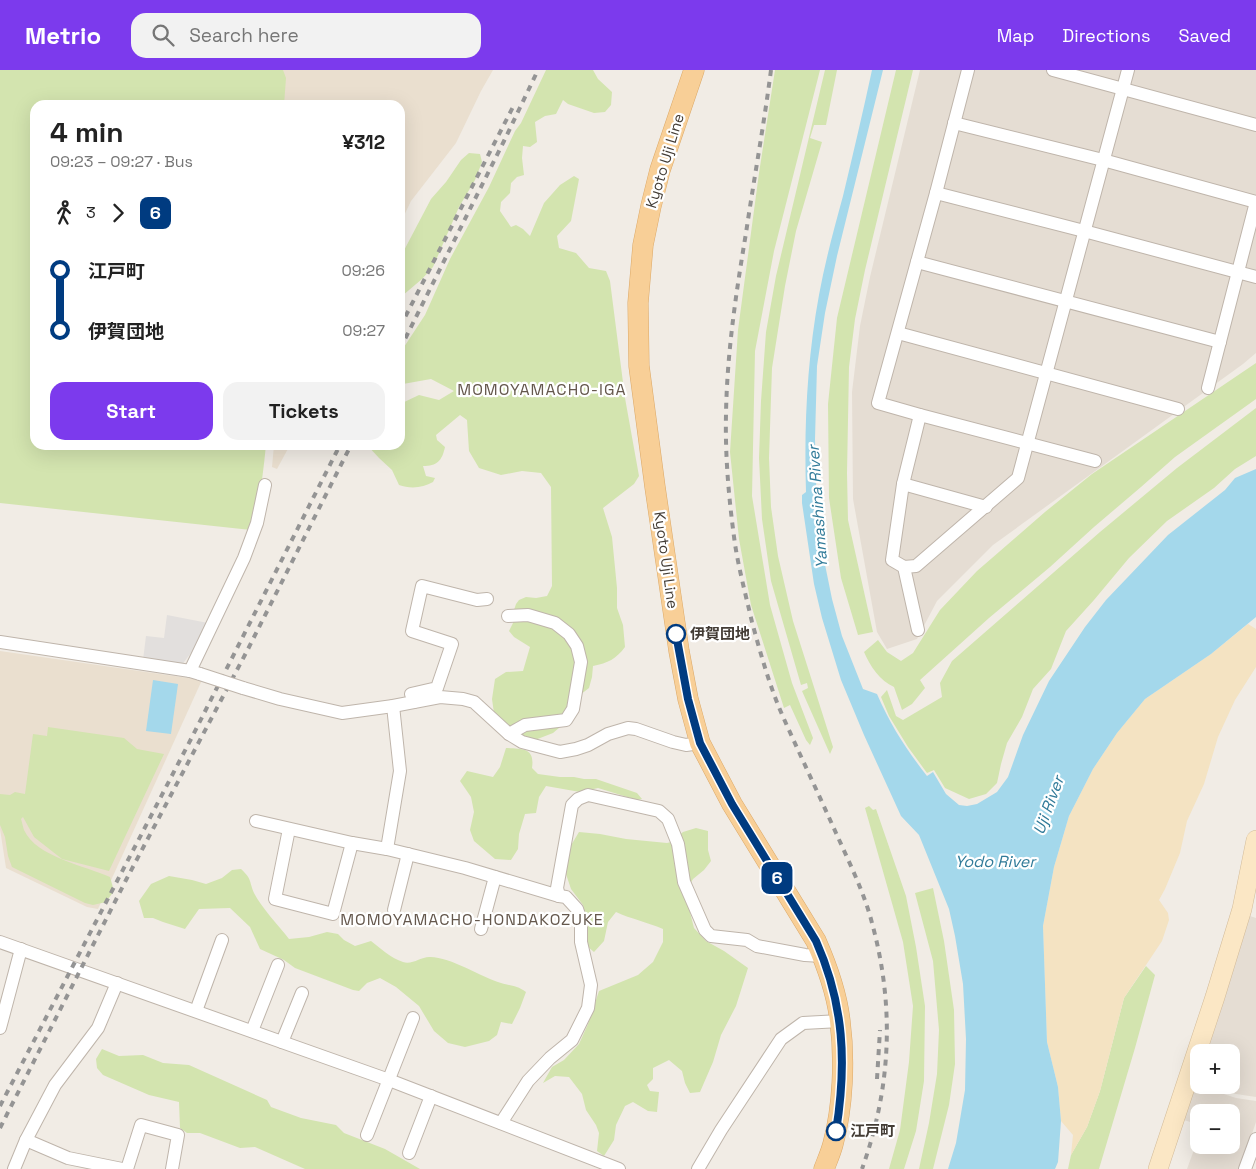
<!DOCTYPE html>
<html lang="en">
<head>
<meta charset="utf-8">
<style>
	:root { --surface:#fff; --page:#f2f2f2; --text:#222; --muted:#767676; --accent:#7c3aed }
	body { margin:0; font-family:"Space Grotesk","Noto Sans JP",sans-serif; background:var(--page); color:var(--text); height:100vh; display:flex; flex-direction:column; font-size:19px; white-space:nowrap }
	* { box-sizing:border-box; margin:0 }
	p { font-size:16px; color:var(--muted) }
	.icon { flex:none; width:28px; height:28px; fill:none; stroke:currentColor; stroke-width:2; stroke-linecap:round; stroke-linejoin:round }
	.map { position:relative; flex:1; overflow:hidden }
	.side { position:absolute; left:30px; top:30px; width:375px; height:350px; display:flex; flex-direction:column; background:var(--surface); border-radius:15px; box-shadow:0 5px 20px #0002 }
	.side>* { flex:none }
	.badge { padding:0 10px; border-radius:8px; font-size:18px; line-height:32px }
	.tools { position:absolute; left:1190px; top:974px; display:grid; gap:10px }
	.tools a { display:grid; place-items:center; width:50px; height:50px; border-radius:10px; background:var(--surface); box-shadow:0 5px 20px #0002; font-size:25px }
	.map>.badge { position:absolute; translate:-50% -50%; box-shadow:0 0 0 2px #fff }
	.legs { display:flex; align-items:center; gap:8px; height:55px; padding:0 20px; font-size:16px }
	.legs p { margin-inline-start:auto }
	.headline { display:flex; align-items:center; justify-content:space-between; height:85px; padding:0 20px }
	h1 { font-size:28px; font-weight:800; line-height:38px }
	.primary-button { display:flex; gap:10px; margin-top:auto; padding:10px 20px }
	.primary-button a { flex:1; height:58px; border-radius:15px; background:var(--accent); color:#fff; font-size:20px; font-weight:800; line-height:58px; text-align:center }
	.primary-button a+a { background:var(--page); color:var(--text) }
	ul { padding:0 20px; list-style:none }
	li { display:flex; align-items:center; gap:18px; height:60px; font-size:19px }
	li i { display:grid; place-items:center; width:8px; height:100%; margin:0 6px; background:currentColor }
	li i::after { content:''; width:12px; height:12px; margin:-6px; border:4px solid; border-radius:50%; background:var(--surface) }
	li p { margin-inline-start:auto }
	li:first-child i { background:linear-gradient(#0000 50%,currentColor 0) }
	li:last-child i { background:linear-gradient(currentColor 50%,#0000 0) }
	header { display:flex; align-items:center; gap:30px; box-sizing:border-box; height:70px; padding:0 25px; background:var(--accent); color:#fff }
	header strong { font-size:24px }
	nav { display:flex; gap:28px; margin-inline-start:auto; font-size:18px }
	.search { width:350px; height:45px; background:var(--page); display:flex; align-items:center; gap:12px; box-sizing:border-box; padding:0 18px; border-radius:15px; color:var(--muted); font-size:19px }
	.map>svg:first-child { display:block }
	.residential { fill:#e5ddd3 }
	.education { fill:#eadfcf }
	.green { fill:#d3e4af }
	.sand { fill:#f4e3c2 }
	.parking { fill:#e2dfdd }
	.water { fill:#a4d8eb }
	.lines { fill:none; stroke-linecap:round; stroke-linejoin:round }
	.street-casing { stroke:#bfb5ab; stroke-width:14 }
	.secondary-casing { stroke:#d2bb99; stroke-width:20 }
	.primary-casing { stroke:#dca968; stroke-width:21 }
	.street { stroke:#fff; stroke-width:12 }
	.secondary { stroke:#fbe7c5; stroke-width:19 }
	.primary { stroke:#f8cf97; stroke-width:20 }
	.rail { stroke:#949494; stroke-width:4; stroke-dasharray:6 6; stroke-linecap:butt }
	.street-bridge-casing { stroke:#bfb5ab; stroke-width:14; stroke-linecap:butt }
	.street-bridge { stroke:#fff; stroke-width:12 }
	.line-1-casing { stroke:#fff; stroke-width:11 }
	.line-1 { stroke:#003b80; stroke-width:8 }
	.stop-1-dot { fill:#fff; stroke:#003b80; stroke-width:2.5 }
	.labels { text-anchor:middle; stroke-width:4.5; stroke-linejoin:round; paint-order:stroke }
	.street-label { font-size:15px; fill:#433c35; stroke:#fff }
	.stop-label { font-size:15px; font-weight:bold; fill:#433c35; stroke:#fff; text-anchor:start }
	.neighbourhood-label { font-size:16px; letter-spacing:1px; fill:#65584d; stroke:#fff }
	.water-label { font-size:16px; font-style:italic; fill:#317b99; stroke:#fff }
</style>
</head>
<body>
<header>
<strong>Metrio</strong>
<div class="search"><svg class="icon" aria-label="search" viewBox="0 0 24 24"><circle cx="10" cy="10" r="6"/><path d="M15 15l6 6"/></svg>Search here</div>
<nav><a>Map</a><a>Directions</a><a>Saved</a></nav>
</header>
<div class="map">
<svg width="1256" height="1099" viewBox="0 0 1256 1099">
	<rect width="100%" height="100%" fill="#f1ece5"/>
	<!-- residential -->
	<g class="residential">
		<polygon points="920,0 1256,0 1256,283 1243,294 993,475 937,531 917,569 887,579 877,562 853,429 852,322 860,256 870,207"/>
		<polygon points="1244,844 1256,848 1256,1027 1236,1024 1209,1015 1231,1015 1231,982 1204,982"/>
		<polygon points="1193,1014 1236,1028 1256,1031 1256,1052 1240,1099 1187,1099 1199,1066 1199,1075 1231,1075 1231,1042 1199,1042 1199,1055 1181,1049"/>
	</g>
	<!-- education -->
	<g class="education">
		<polygon points="280,0 493,0 481,21 456,73 411,131 400,154 400,35 281,35"/>
		<polygon points="274,375 290,375 277,399 272,397"/>
		<polygon points="0,581 202,610 98,839 87,837 6,798 0,759"/>
	</g>
	<!-- green -->
	<g class="green">
		<path d="M0,0H283L286,8L284,35H35V375H266C263,404 260,433 251,460L0,433Z"/>
		<path d="M546,0H593L598,9L612,22L611,35L605,42L594,43L568,34L563,30L556,44L545,46L535,52L537,72L530,77L523,76L522,88L524,105L517,107L511,113L510,123L501,132L500,141L511,157L516,155L523,159L530,166L544,133L560,115L574,106L579,109L571,151L557,166L559,178L576,183L589,198L606,201L610,211L625,328L639,406L634,414L603,438L612,467L617,518V538L623,555L625,577C616,589 608,593 593,596L592,607L589,618L576,628L572,647L553,663L535,670L518,664L494,643L492,629L495,609L506,602L523,601L530,577L514,567L509,561L513,553V543L516,534L519,530L526,527L536,528L547,526L552,516L551,417L541,403L522,401L501,405L479,398L469,381L467,350L460,345L436,365L437,370L445,377C442,391 437,396 423,396L426,406L435,408L433,412C423,418 410,419 399,415L392,400L379,388L367,375H400V334L419,325L439,330L454,321L431,309L403,314L400,311V285L402,280L425,245L450,189L489,117L515,61L521,53Z"/>
		<polygon points="775,0 820,0 774,181 755,281 752,426 770,535 792,613 813,668 810,675 806,670 790,635 784,638 751,535 739,469 730,382 738,260 759,103"/>
		<polygon points="825,0 837,0 826,55 814,55 810,68 822,72 796,161 785,216 772,298 769,388 771,437 778,486 793,551 833,677 830,684 802,621 808,618 807,613 801,615 771,511 762,449 759,388 761,331 766,262 776,206"/>
		<polygon points="896,0 913,0 865,200 855,249 849,297 847,403 848,450 873,562 858,565 841,508 829,428 828,334 837,248"/>
		<polygon points="469,83 480,84 482,92 475,110 459,137 433,197 422,209 402,226 400,225 400,188 431,129 446,112 461,90"/>
		<path d="M1256,293V329L1175,387L1141,417L1094,457L1050,497L989,548L920,610L925,618L912,634L902,640L894,617C880,611 870,596 864,582L878,570L887,582L901,591L913,583L940,540L977,501L1045,442L1092,404Z"/>
		<polygon points="1256,338 1256,386 1235,399 1214,418 1167,451 1129,488 1094,530 1066,561 1051,599 1033,619 1022,647 1007,673 1001,694 997,713 986,724 969,729 945,718 934,700 927,703 908,677 889,646 881,627 887,620 896,646 903,650 942,627 940,613 952,591 1100,462 1177,398"/>
		<path d="M48,657L124,668L137,679L164,684L109,801L62,789L34,767L23,747L21,749C22,752 23,757 24,760C36,787 86,796 110,807L114,821L106,832L93,835L85,833L12,797L8,786L5,767L0,755V724L10,725L15,722L25,724L33,664L47,666Z"/>
		<path d="M506,678C523,679 535,678 532,698L538,704L560,707H574L584,709H596L637,723L642,729L637,730L598,718L580,722L546,716L539,727L536,743L525,744L519,764L518,779L511,790L495,789L474,771L470,760L474,742L471,727L460,711L467,701L493,707L500,697Z"/>
		<polygon points="869,736 873,740 876,739 906,826 916,877 925,936 924,1011 916,1061 904,1099 889,1099 900,1060 909,992 913,936 903,872 865,738"/>
		<path d="M696,758L708,761V780L711,791L704,800L693,809L685,823L694,858L706,871L724,881L748,898L736,936L721,965L713,992L700,1022L690,1023L685,1013L682,1001L669,990L653,998V1009L647,1015L650,1021L659,1022L657,1042L648,1041L633,1032L625,1036L616,1055L614,1070L604,1086L597,1081L599,1063L596,1055L586,1040L582,1024L569,1007L555,1006L543,1013L552,997L564,990L579,974L588,954L599,921L638,905L653,892L663,872V859C647,852 631,849 616,842L608,852L604,871L594,882L587,876L586,857L583,835L571,819L566,804L570,777L579,762L600,764L626,769L667,773L671,772L683,762Z"/>
		<path d="M241,799C252,809 249,811 254,823C261,837 279,856 289,869L309,867L327,862L338,864L344,870L355,876L371,871C381,879 391,888 403,892C412,895 421,887 429,887C449,886 481,907 501,913C511,916 517,915 526,922L520,938L512,954L501,952L497,965L489,971L465,977L448,973L434,961L419,936L396,917L380,908L367,913L359,921L353,920L295,898L284,890L260,879L250,857L230,838L199,839L185,859L163,852L153,848H144L139,831L151,814L169,806L192,810L206,814L222,808L232,800Z"/>
		<polygon points="933,818 944,871 954,940 955,994 949,1035 933,1099 919,1099 929,1053 937,1004 939,960 933,891 915,823"/>
		<polygon points="1146,896 1155,905 1135,978 1099,1099 1068,1099 1071,1085 1087,1057 1100,1021 1124,928"/>
		<polygon points="102,979 119,986 143,985 163,993 189,995 267,1030 271,1037 301,1048 336,1055 344,1063 385,1079 420,1099 305,1099 255,1077 240,1078 200,1063 187,1063 180,1058 179,1032 149,1025 103,1005 97,998 96,989"/>
	</g>
	<!-- sand -->
	<polygon class="sand" points="1248,554 1256,559 1256,597 1235,630 1218,667 1204,714 1187,751 1180,783 1165,819 1159,830 1168,843 1169,850 1162,871 1124,928 1100,1021 1087,1057 1071,1085 1073,1065 1061,1051 1058,1017 1047,972 1043,856 1054,797 1069,746 1093,699 1117,663 1145,629 1211,584"/>
	<!-- parking -->
	<polygon class="parking" points="167,545 208,553 197,575 181,596 143,590 146,566 164,568"/>
	<!-- water -->
	<g class="water">
		<path d="M872,0H883L837,186L825,243L817,296L815,369L817,450L819,465L832,529L842,566L863,619L877,624C891,656 906,679 927,706L933,702L946,724L959,735L967,736L977,734L997,722L1008,707L1023,665L1049,611L1085,557L1106,530L1168,465L1225,420L1235,408L1256,399V547L1211,584L1145,629L1117,663L1093,699L1069,746L1054,797L1043,856L1047,972L1058,1017L1061,1051L1058,1092L1055,1099H948L956,1073L965,1020L966,969L963,914L955,866L949,839L919,765L901,746L864,665L841,610L822,548L814,514L802,433V425L806,422C804,356 807,290 819,225C825,192 834,159 843,126C853,84 863,42 872,0Z"/>
		<polygon points="153,610 178,614 171,664 146,661"/>
	</g>
	<g class="lines">
		<defs>
			<g id="street">
				<polyline points="968,0 936,123 878,333 920,345 1095,391"/>
				<polyline points="1053,0 1256,55"/>
				<polyline points="954,53 1103,90 1256,132 1208,318"/>
				<polyline points="936,123 1084,161 1256,207"/>
				<polyline points="917,192 1220,272"/>
				<polyline points="898,263 1178,339"/>
				<polyline points="903,414 986,437"/>
				<polyline points="904,497 916,496 1018,408 1128,0"/>
				<polyline points="508,546 528,545 555,553 569,564 577,576 581,592 573,639 566,650 525,655 509,664"/>
				<polyline points="918,560 904,497 892,490 903,414 920,345"/>
				<polyline points="0,572 190,601 200,604"/>
				<polyline points="190,601 244,488 257,453 265,415"/>
				<polyline points="243,618 280,629 342,643 393,636 440,627 463,629 474,632 509,664 522,672 560,682 576,679 588,675 608,664 628,658 636,659 673,672 686,675 700,673"/>
				<polyline points="414,632 411,624 437,618 452,574 412,561 422,516 477,530 487,529"/>
				<polyline points="256,751 352,773 387,779 465,798 559,826 566,827 577,839 581,851 581,872 591,915 588,938 572,970 550,988 528,1011 501,1053"/>
				<polyline points="289,759 275,829 333,844 352,773"/>
				<polyline points="387,779 400,701 393,636"/>
				<polyline points="559,826 557,818 572,735 578,729 588,725 659,741 668,749 678,774 684,812 705,860 711,866 747,870 757,876 805,885 822,886"/>
				<polyline points="394,840 408,784"/>
				<polyline points="481,859 495,807"/>
				<polyline points="0,872 389,1010 619,1099"/>
				<polyline points="196,941 222,870"/>
				<polyline points="0,958 21,879"/>
				<polyline points="252,961 278,895"/>
				<polyline points="282,972 302,923"/>
				<polyline points="367,1065 413,948"/>
				<polyline points="26,1070 68,1088 122,1099"/>
				<polyline points="409,1083 431,1026"/>
				<polyline points="14,1099 26,1070 55,1015 98,958 117,913"/>
				<polyline points="127,1099 141,1055 178,1065 172,1099"/>
				<polyline points="698,1099 721,1060 781,969 803,953 840,951"/>
				<polyline points="1245,1099 1256,1069"/>
			</g>
			<polyline id="secondary" points="1158,1099 1215,927 1242,839 1256,770"/>
			<path id="primary" d="M694,0L660,100L651,136L643,175L638,233L639,296L655,417L679,581L688,629L700,673L732,734L816,871C827,896 837,924 840,951C845,989 843,1037 833,1074C831,1082 827,1091 824,1099"/>
		</defs>
		<!-- street casing -->
		<use href="#street" class="street-casing"/>
		<!-- secondary casing -->
		<use href="#secondary" class="secondary-casing"/>
		<!-- primary casing -->
		<use href="#primary" class="primary-casing"/>
		<!-- street -->
		<use href="#street" class="street"/>
		<!-- secondary -->
		<use href="#secondary" class="secondary"/>
		<!-- primary -->
		<use href="#primary" class="primary"/>
		<!-- rail -->
		<g class="rail">
			<path d="M771,0C764,54 754,109 746,163C736,223 727,283 726,344C725,387 729,431 735,474C739,500 746,526 752,552C761,585 770,618 784,649C801,687 819,725 836,763C849,792 864,822 872,853C895,937 891,1018 862,1099"/>
			<polyline points="400,257 514,35"/>
			<polyline points="400,279 504,71 538,0"/>
			<polyline points="877,1009 880,960"/>
			<polyline points="0,1036 191,669 340,375"/>
			<polyline points="0,1058 126,810 247,581 351,375"/>
		</g>
		<defs>
			<polyline id="street-bridge" points="200,604 243,618"/>
		</defs>
		<!-- street-bridge casing -->
		<use href="#street-bridge" class="street-bridge-casing"/>
		<!-- street-bridge -->
		<use href="#street-bridge" class="street-bridge"/>
	</g>
	<g class="lines">
		<defs>
			<path id="line-1" d="M676,564L688,629L700,673L732,734L816,871C844,934 847,993 836,1061"/>
		</defs>
		<!-- line-1 casing -->
		<use href="#line-1" class="line-1-casing"/>
		<!-- line-1 -->
		<use href="#line-1" class="line-1"/>
	</g>
	<!-- markers -->
	<g class="stop-1-dot">
		<circle cx="676" cy="564" r="9"/>
		<circle cx="836" cy="1061" r="9"/>
	</g>
	<g class="labels">
		<!-- street labels -->
		<g class="street-label">
			<text transform="translate(665 91) rotate(-73)" y="5">Kyoto Uji Line</text>
			<text transform="translate(666 490) rotate(82)" y="5">Kyoto Uji Line</text>
		</g>
		<!-- stop labels -->
		<g class="stop-label">
			<text x="690" y="569">伊賀団地</text>
			<text x="850" y="1066">江戸町</text>
		</g>
		<!-- neighbourhood labels -->
		<g class="neighbourhood-label">
			<text x="542" y="325">MOMOYAMACHO-IGA</text>
			<text x="472" y="855">MOMOYAMACHO-HONDAKOZUKE</text>
		</g>
		<!-- water labels -->
		<g class="water-label">
			<text transform="translate(817 437) rotate(-94)" y="6">Yamashina River</text>
			<text transform="translate(1048 735) rotate(-70)" y="6">Uji River</text>
			<text x="995" y="797">Yodo River</text>
		</g>
	</g>
</svg>
<div class="tools">
<a>+</a>
<a>−</a>
</div>
<b class="badge" style="left:777px;top:808px;background:#003b80;color:#fff">6</b>
<section class="side">
<div class="headline"><div><h1>4 min</h1><p>09:23 – 09:27 · Bus</p></div><b>¥312</b></div>
<div class="legs"><svg class="icon" aria-label="walk" viewBox="0 0 24 24"><circle cx="13" cy="4" r="2"/><path d="M13 8l-2 6 4 7M11 14l-3 7M7 12l3-4h3l4 4"/></svg>3<svg class="icon" aria-label="forward" viewBox="0 0 24 24"><path d="M9 5l7 7-7 7"/></svg><b class="badge" style="background:#003b80;color:#fff">6</b></div>
<ul>
<li><i style="color:#003b80"></i><b>江戸町</b><p>09:26</p></li>
<li><i style="color:#003b80"></i><b>伊賀団地</b><p>09:27</p></li>
</ul>
<div class="primary-button"><a>Start</a><a>Tickets</a></div>
</section>
</div>
</body>
</html>
